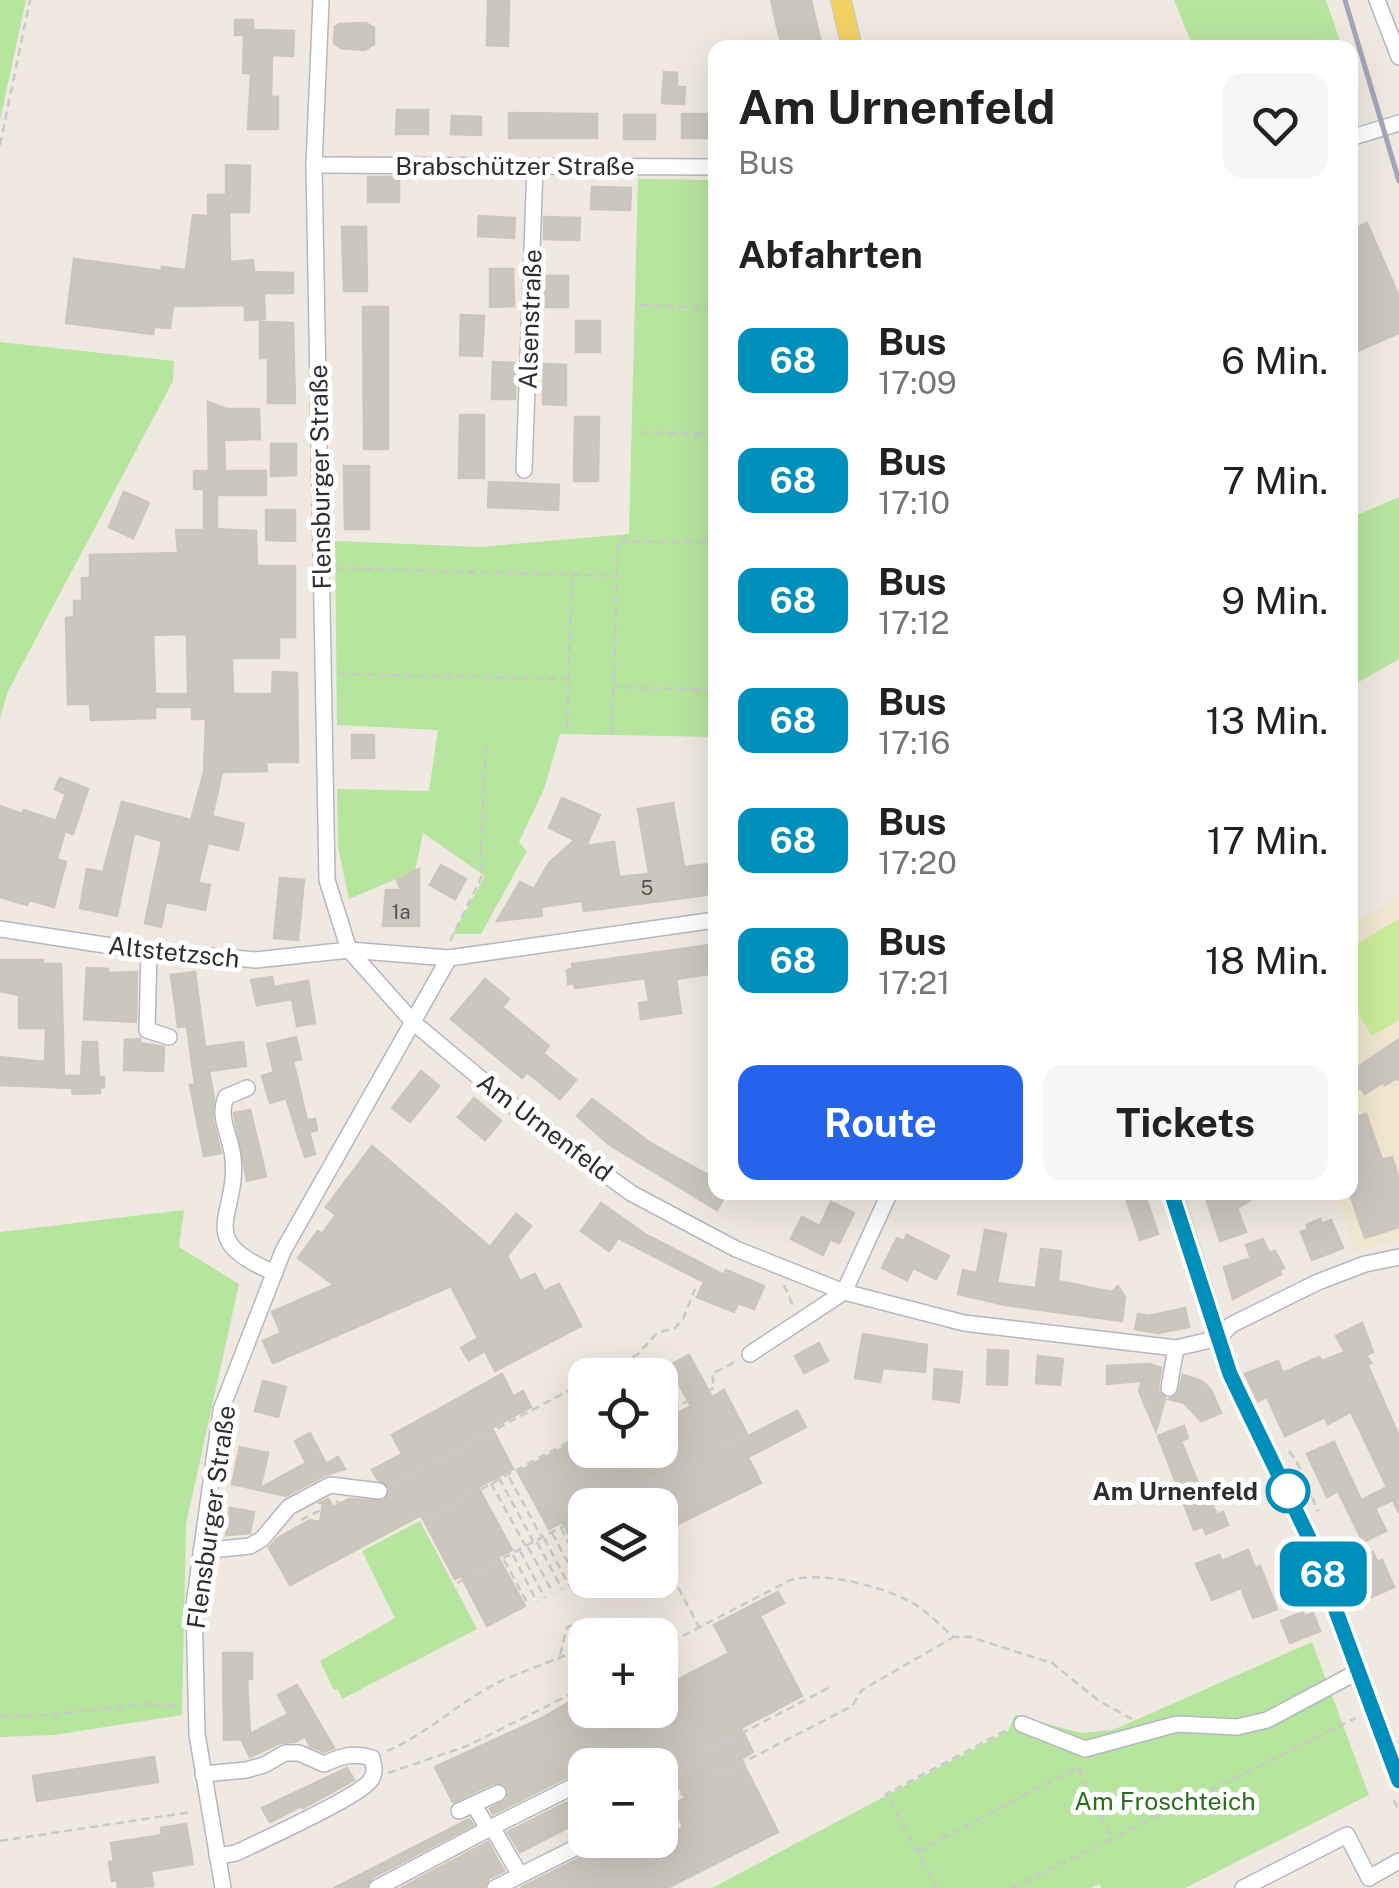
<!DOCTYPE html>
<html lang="de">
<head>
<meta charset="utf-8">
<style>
	:root { --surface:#fff; --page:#f6f6f6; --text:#222; --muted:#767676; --accent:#2563eb }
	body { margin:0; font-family:"Public Sans",sans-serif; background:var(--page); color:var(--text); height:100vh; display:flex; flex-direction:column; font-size:38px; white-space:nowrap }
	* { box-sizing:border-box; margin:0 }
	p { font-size:32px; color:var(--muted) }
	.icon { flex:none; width:55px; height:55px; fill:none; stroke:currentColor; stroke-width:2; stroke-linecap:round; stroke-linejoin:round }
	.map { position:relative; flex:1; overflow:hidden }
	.drawer { position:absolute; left:708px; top:40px; width:650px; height:1160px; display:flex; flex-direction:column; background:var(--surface); border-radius:20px; box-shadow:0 10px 40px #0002 }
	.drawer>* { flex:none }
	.badge { padding:0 20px; border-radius:15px; font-size:35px; line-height:65px }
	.controls { position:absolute; left:568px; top:1358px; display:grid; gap:20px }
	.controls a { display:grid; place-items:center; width:110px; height:110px; border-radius:20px; background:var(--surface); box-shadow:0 10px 40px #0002; font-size:50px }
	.map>.badge { position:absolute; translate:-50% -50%; box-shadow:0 0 0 5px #fff }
	h2 { padding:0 30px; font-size:38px; line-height:90px }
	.round { display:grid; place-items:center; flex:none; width:105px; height:105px; border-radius:20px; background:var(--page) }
	.overview { display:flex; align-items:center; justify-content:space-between; height:170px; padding:0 30px }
	h1 { font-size:48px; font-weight:700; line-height:75px }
	.button { display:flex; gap:20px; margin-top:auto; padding:20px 30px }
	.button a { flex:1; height:115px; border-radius:20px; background:var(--accent); color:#fff; font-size:40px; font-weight:700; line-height:115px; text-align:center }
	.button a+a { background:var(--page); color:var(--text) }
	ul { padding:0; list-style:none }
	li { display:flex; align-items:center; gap:30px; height:120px; padding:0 30px }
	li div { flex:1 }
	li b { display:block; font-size:38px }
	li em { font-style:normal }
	li .badge { min-width:110px; font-weight:700; text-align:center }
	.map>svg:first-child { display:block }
	.education { fill:#f0e6d1 }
	.green { fill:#b6e59e }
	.pitch { fill:#c9ec9a }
	.building { fill:#cbc7bf; stroke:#cbc5ba; stroke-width:2.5; fill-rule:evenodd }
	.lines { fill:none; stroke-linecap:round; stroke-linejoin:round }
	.minor-casing { stroke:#b4b7c1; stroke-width:18 }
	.major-casing { stroke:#c9c9c9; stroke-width:22 }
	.path { stroke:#c9c9c9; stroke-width:2.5; stroke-dasharray:8 5; stroke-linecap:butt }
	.minor { stroke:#fff; stroke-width:15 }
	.major { stroke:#f2d163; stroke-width:20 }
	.rail { stroke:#a3a6b8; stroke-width:5 }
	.line-casing { stroke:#fff; stroke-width:22 }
	.line { stroke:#008fba; stroke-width:15 }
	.stop-dot { fill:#fff; stroke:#008fba; stroke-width:5 }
	.labels { text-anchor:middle; stroke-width:10; stroke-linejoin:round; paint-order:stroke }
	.number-label { font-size:20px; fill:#555452 }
	.street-label { font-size:25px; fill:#2e2e2e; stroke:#fff }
	.stop-label { font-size:25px; font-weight:bold; fill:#2e2e2e; stroke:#fff; text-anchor:end }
	.park-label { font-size:25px; fill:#2c6e1b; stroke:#fff }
</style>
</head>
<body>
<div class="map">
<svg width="1399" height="1888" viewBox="0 0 1399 1888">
	<rect width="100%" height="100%" fill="#efe9e1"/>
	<!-- education -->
	<polygon class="education" points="1399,895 1399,1241 1355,1252 1336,1193 1350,1192 1350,926"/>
	<!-- green -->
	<g class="green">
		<polygon points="0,0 26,0 0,120"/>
		<polygon points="1174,0 1326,0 1342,47 1193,47"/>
		<polygon points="638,179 715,180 715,737 560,734 544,789 519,842 527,851 481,934 453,934 485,876 423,833 415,871 349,899 338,847 337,789 429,791 438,730 337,725 335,541 480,547 629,534"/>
		<polygon points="0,342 174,361 173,381 8,691 0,719"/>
		<polygon points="1399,497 1399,659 1350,687 1350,518"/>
		<polygon points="184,1210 179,1247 239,1284 186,1524 182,1715 54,1735 0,1737 0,1232"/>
		<polygon points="420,1521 477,1629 342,1699 338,1689 334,1690 320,1661 395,1618 362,1551"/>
		<polygon points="1312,1642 1369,1795 1185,1888 1102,1888 1099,1884 1091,1888 712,1888 1008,1731 1015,1715 1081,1733 1113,1730"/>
	</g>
	<!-- pitch -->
	<polygon class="pitch" points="1399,919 1399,1020 1372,1036 1350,999 1350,948"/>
	<!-- building -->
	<g class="building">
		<polygon points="488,0 509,0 508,46 487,45"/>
		<polygon points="771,0 811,0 822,48 782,48"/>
		<polygon points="235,20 253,20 253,30 294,31 293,56 272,55 271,97 278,97 278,129 248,129 251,73 243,73 244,35 235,35"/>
		<polygon points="366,23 374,28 374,44 365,50 341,48 334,43 335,27 339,24"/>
		<polygon points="664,72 677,73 677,87 685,87 684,104 662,103"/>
		<polygon points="397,110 428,110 428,134 396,134"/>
		<polygon points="509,113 597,114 597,138 509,138"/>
		<rect x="682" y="114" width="31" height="24"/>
		<rect x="624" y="115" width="31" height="24"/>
		<polygon points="452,116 481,117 481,135 451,134"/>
		<polygon points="226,165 250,166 249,212 229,212 230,262 253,260 254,272 293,273 293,293 264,293 265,319 245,320 245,305 173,306 170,328 154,327 153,334 66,323 74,259 162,271 162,267 186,270 193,215 208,216 208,195 226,195"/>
		<rect x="368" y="177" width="31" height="25"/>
		<polygon points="592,187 631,188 630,210 591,209"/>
		<polygon points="479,216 515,218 514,238 478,236"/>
		<polygon points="544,217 580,218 579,240 544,239"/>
		<polygon points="1367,223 1399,297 1399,333 1350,354 1350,230"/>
		<polygon points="342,227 366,227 367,291 344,291"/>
		<polygon points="490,269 513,269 514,306 490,307"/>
		<rect x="544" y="276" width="24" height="31"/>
		<polygon points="363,307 388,307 388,449 364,449"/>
		<polygon points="461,315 484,316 482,356 460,355"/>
		<rect x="576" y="321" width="24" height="31"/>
		<polygon points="260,322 293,323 295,403 268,403 268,358 260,358"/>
		<polygon points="493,362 516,363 515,399 492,399"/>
		<polygon points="544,364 566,365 566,405 543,404"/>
		<path d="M208,402L226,409H259L260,439L224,440L225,471H266V495H217V529L256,531L257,566H295V637H279V658H232L233,694H272L273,672L297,673L298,762H266L267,771L222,772L212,816L244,824L238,850L208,843L198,883L210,885L205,910L166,902L161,927L145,923L162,841L134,833L117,916L80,908L87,869L103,872L122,802L191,820L204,772L206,719H192V707H155V718L91,720L90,704H68L66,618L74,617V601H82V578H90V555L178,553L176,530H204V489H194V471H209ZM187,634L188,694H155L153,635Z"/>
		<polygon points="460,415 484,415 484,478 459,478"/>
		<polygon points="575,417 599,417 598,481 574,481"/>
		<polygon points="271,444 296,444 296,475 271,476"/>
		<polygon points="344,466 369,466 369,529 345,529"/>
		<polygon points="489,482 559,485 558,510 488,507"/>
		<polygon points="124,492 149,503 133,538 109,527"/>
		<polygon points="266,510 295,510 295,541 266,540"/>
		<rect x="352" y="735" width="22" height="23"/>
		<polygon points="60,778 88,789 73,834 65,831 57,859 66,862 54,907 29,900 27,905 0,897 0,806 22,814 24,810 56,821 66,794 55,789"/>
		<polygon points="562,798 600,815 586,846 614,842 619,877 649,874 638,809 673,803 684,867 710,864 714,894 584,911 582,901 541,907 542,916 497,921 520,882 534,889 549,863 575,840 549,828"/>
		<polygon points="441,865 466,879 455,899 430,885"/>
		<polygon points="419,869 419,926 383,926 386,890 401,890 397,880"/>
		<polygon points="280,878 304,880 298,940 274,938"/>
		<polygon points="711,945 715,973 676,979 681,1013 641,1019 639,1003 649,1002 645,978 575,988 574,983 568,984 567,970 573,969 572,964"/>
		<polygon points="0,960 43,960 43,964 61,964 64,1076 81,1076 83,1042 97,1042 99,1077 104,1077 104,1087 99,1088 100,1093 73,1094 72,1088 0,1085 0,1057 45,1062 46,1028 19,1028 19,995 0,991"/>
		<polygon points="87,968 108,969 108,973 137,972 136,1022 84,1019"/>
		<polygon points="195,972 205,1047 243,1042 246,1066 209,1071 214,1098 213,1121 221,1153 204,1156 190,1085 195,1085 187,1026 178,1027 171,975"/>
		<polygon points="272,977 274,987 308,981 315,1023 297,1026 292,999 257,1005 251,980"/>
		<polygon points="485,979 509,999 502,1007 549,1046 543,1053 576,1080 560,1099 527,1072 522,1078 451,1019"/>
		<polygon points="296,1037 301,1059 293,1061 307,1120 315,1119 317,1130 309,1132 315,1154 305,1157 286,1098 270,1103 262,1076 274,1072 267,1044"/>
		<polygon points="140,1039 140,1043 164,1047 163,1071 124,1070 125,1040"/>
		<polygon points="1399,1039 1399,1080 1395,1079 1385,1085 1383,1082 1365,1094 1362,1089 1351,1088 1354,1078 1351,1072"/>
		<polygon points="421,1071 439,1086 410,1122 392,1108"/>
		<polygon points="474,1098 501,1121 485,1140 458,1117"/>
		<polygon points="592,1099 649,1142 715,1179 715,1192 727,1192 717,1210 610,1145 577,1116"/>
		<polygon points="250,1110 266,1176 247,1181 234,1113"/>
		<polygon points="1366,1114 1382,1160 1392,1157 1399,1179 1399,1227 1365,1238 1350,1194 1350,1119"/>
		<polygon points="372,1146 490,1247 516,1214 531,1226 507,1256 520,1281 535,1274 544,1291 559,1284 581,1326 495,1371 485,1351 469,1360 461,1348 478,1338 451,1286 273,1363 263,1341 281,1333 272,1312 334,1285 298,1258 318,1231 322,1234 336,1215 326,1207"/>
		<polygon points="1124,1192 1144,1192 1158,1234 1140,1240"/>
		<polygon points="1204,1192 1264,1192 1237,1208 1246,1232 1220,1241"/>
		<polygon points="831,1202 854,1213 839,1243 830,1239 823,1255 791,1239 802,1217 820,1226"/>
		<polygon points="601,1203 645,1234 724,1275 726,1270 764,1286 754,1309 738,1303 734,1312 697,1297 704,1282 618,1238 609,1251 581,1231"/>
		<polygon points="1320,1219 1322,1224 1331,1220 1343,1248 1312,1260 1301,1232 1308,1229 1307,1225"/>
		<polygon points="985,1230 1006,1234 997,1283 1036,1288 1041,1249 1061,1251 1058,1281 1112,1292 1118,1286 1125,1297 1122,1321 1006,1305 958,1294 963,1270 977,1273"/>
		<polygon points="907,1235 949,1256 936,1279 913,1268 907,1280 882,1268 897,1238 904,1241"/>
		<polygon points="1263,1239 1269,1253 1275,1251 1284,1268 1279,1270 1281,1274 1233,1299 1224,1267 1251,1258 1246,1245"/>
		<polygon points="1185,1308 1189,1327 1158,1333 1135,1329 1138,1314 1149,1316"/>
		<polygon points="1362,1323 1373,1352 1366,1355 1371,1363 1367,1364 1399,1436 1399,1513 1393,1500 1375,1508 1386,1531 1363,1542 1338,1491 1327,1497 1307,1454 1334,1442 1361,1500 1387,1487 1351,1412 1328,1424 1325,1417 1285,1436 1267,1397 1258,1401 1245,1374 1278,1361 1283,1373 1319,1357 1322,1361 1345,1352 1336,1336"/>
		<polygon points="863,1334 927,1345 925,1372 883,1368 880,1382 855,1378"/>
		<polygon points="819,1343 828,1361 804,1373 795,1356"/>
		<polygon points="988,1350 1008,1351 1007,1385 987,1384"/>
		<polygon points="689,1355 712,1397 724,1390 748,1436 797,1411 806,1427 748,1457 761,1483 660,1533 660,1505 585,1505 585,1566 562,1522 549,1529 518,1472 585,1436 585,1450 640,1450 645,1459 666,1448 660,1436 660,1423 691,1406 669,1366"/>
		<polygon points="1038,1356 1063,1359 1060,1385 1036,1383"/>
		<polygon points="1149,1364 1161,1368 1158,1391 1165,1398 1156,1431 1139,1391 1142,1381 1107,1384 1107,1366"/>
		<polygon points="935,1369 962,1372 959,1402 933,1399"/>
		<polygon points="502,1374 513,1396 523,1391 531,1407 492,1428 513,1469 478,1487 512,1550 498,1557 525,1606 487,1626 461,1576 455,1579 421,1515 290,1585 269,1548 278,1538 310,1520 320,1522 323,1504 320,1503 328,1499 333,1507 349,1499 384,1501 390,1488 378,1480 372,1470 402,1454 392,1435"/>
		<polygon points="1183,1375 1202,1381 1211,1390 1221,1413 1201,1421 1184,1403 1169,1399 1178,1394"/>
		<polygon points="263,1381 286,1387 278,1417 255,1411"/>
		<polygon points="1184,1426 1188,1438 1181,1441 1204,1498 1209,1496 1217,1515 1223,1512 1228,1525 1206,1534 1203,1526 1194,1530 1158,1436"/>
		<polygon points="310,1433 326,1464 338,1457 345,1469 325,1475 286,1496 232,1484 240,1447 268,1453 260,1488 306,1463 295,1441"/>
		<polygon points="230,1508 254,1512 250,1533 226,1535"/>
		<polygon points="1248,1550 1255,1568 1260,1566 1277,1609 1253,1618 1241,1588 1212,1600 1196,1564 1219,1555 1222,1561"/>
		<polygon points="1373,1552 1377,1562 1382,1560 1394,1587 1363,1601 1356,1598 1341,1566"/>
		<polygon points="778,1592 784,1603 760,1616 802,1696 741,1728 753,1752 741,1759 778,1832 667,1888 520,1888 596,1850 602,1840 660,1840 683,1827 675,1810 677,1802 685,1798 668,1767 660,1771 660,1765 585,1765 585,1819 520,1852 508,1832 576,1798 581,1790 577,1779 565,1778 493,1814 490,1809 508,1799 505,1784 493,1783 453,1802 435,1767 542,1718 585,1693 585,1710 595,1710 600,1721 622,1710 660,1710 660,1689 729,1653 714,1625"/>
		<polygon points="1303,1612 1305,1616 1313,1613 1320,1631 1290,1643 1281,1621"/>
		<polygon points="223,1653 252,1653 252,1679 247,1679 250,1734 288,1714 278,1695 297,1685 334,1748 324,1752 310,1746 305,1736 295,1742 280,1743 250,1757 241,1739 224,1740"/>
		<polygon points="154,1757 158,1782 37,1801 33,1776"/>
		<polygon points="347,1768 354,1780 303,1808 302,1806 270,1822 262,1808"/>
		<polygon points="469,1819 473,1825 372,1878 366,1888 334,1888"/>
		<polygon points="186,1824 193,1864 151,1871 153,1886 118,1888 117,1880 112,1881 109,1862 114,1861 111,1843 162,1835 161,1828"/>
		<polygon points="488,1842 504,1871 489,1878 484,1888 401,1888"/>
	</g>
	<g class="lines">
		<defs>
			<g id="minor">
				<polyline points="321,0 314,165 327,880 349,950 414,1023 529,1119 631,1193 736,1249 844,1292 964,1323 1176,1348 1219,1338 1231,1325 1318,1282 1365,1264 1399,1257"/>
				<polyline points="1377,0 1399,57"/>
				<polyline points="1350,138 1399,123"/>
				<polyline points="314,165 715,167"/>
				<polyline points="524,470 535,167"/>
				<polyline points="0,929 131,949 256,960 349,950 449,958 715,920"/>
				<polyline points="149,951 147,1030 169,1037"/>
				<path d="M247,1088L226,1097C217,1118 231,1136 233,1158C239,1217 192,1239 275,1273"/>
				<polyline points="750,1354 844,1292 890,1192"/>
				<polyline points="1169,1388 1176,1348"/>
				<polyline points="201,1551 250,1546 262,1539 289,1507 330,1485 379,1491"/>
				<polyline points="1022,1724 1085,1749 1177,1724 1237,1727 1267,1720 1359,1671"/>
				<path d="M203,1774L246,1770L264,1765L285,1753H299L324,1764C342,1756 353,1752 372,1758C374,1766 376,1774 370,1781C358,1797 261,1841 236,1853L217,1856"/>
				<polyline points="474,1805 486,1825 492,1827 570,1788"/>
				<polyline points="660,1805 666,1803"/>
				<polyline points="459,1811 498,1793"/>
				<polyline points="223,1888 197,1734 194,1605 221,1410 283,1251 449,958"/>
				<polyline points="377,1888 492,1827 520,1875"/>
				<polyline points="495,1888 591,1840"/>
				<polyline points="1243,1888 1347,1835 1369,1878 1399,1861"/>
			</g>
			<g id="major">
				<polyline points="841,0 852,48"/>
				<polyline points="1172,1192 1230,1374 1309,1538 1399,1781"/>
			</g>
		</defs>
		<!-- minor casing -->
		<use href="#minor" class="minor-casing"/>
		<!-- major casing -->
		<use href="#major" class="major-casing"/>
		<!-- path -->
		<g class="path">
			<polyline points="0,145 30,0"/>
			<polyline points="640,305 715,308"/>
			<polyline points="642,432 715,434"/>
			<polyline points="338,568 617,576"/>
			<polyline points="340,674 568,679"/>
			<polyline points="613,687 715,690"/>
			<polyline points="567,730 572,577"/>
			<polyline points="612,734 618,541 715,543"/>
			<polyline points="450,941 484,872 480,865 486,747"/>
			<polyline points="784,1285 793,1306"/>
			<polyline points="598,1375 637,1355 657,1333 675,1328 683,1319 695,1289"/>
			<polyline points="660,1415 714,1388 712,1374 735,1362"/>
			<polyline points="660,1440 678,1470 745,1434"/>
			<polyline points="1289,1451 1297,1462 1318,1511"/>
			<polyline points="509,1477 541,1536"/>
			<polyline points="499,1478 533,1541"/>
			<polyline points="394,1483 585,1382"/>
			<polyline points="491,1483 525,1545"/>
			<polyline points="602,1505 631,1490"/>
			<polyline points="640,1505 632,1490 674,1468"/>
			<polyline points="301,1520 339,1501"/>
			<polyline points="424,1520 585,1433"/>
			<polyline points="561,1528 585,1573"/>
			<polyline points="552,1533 579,1583"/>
			<polyline points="544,1538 570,1587"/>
			<polyline points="537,1542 562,1589"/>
			<polyline points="528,1547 553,1593"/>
			<polyline points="520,1551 545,1598"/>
			<polyline points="660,1553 699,1627"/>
			<polyline points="513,1555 537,1602"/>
			<polyline points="504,1560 529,1606"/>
			<polyline points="457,1583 585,1514"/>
			<path d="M660,1648L790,1580C821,1571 882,1586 911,1602C927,1611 940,1625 953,1637H970L1052,1663L1099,1701L1132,1719"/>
			<polyline points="560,1655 567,1627 580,1622 592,1626 596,1635"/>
			<polyline points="615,1710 613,1713 638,1765"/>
			<polyline points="0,1716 49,1715 146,1704 182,1706"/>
			<path d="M387,1751C427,1734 459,1702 499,1682C527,1669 557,1660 585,1647"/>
			<polyline points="615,1765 632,1757"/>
			<polyline points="388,1773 467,1746 585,1687"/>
			<polyline points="660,1776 832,1686"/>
			<polyline points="680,1795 852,1706 862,1690 952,1638"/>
			<polyline points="1394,1800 1399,1812"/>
			<polyline points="0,1841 191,1812"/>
			<polyline points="918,1851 1078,1767 1111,1837"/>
			<polyline points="937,1888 886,1794 1007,1730"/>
			<polyline points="1012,1888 1356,1718"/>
		</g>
		<!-- minor -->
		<use href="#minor" class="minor"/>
		<!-- major -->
		<use href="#major" class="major"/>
		<!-- rail -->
		<polyline class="rail" points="1345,0 1399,181"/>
	</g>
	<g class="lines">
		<defs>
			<polyline id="line" points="1171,1192 1230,1374 1309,1538 1399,1781"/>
		</defs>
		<!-- line casing -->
		<use href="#line" class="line-casing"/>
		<!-- line -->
		<use href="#line" class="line"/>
	</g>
	<!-- markers -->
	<circle class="stop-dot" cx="1288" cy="1491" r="20"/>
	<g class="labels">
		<!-- number labels -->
		<g class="number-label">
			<text x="647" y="895">5</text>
			<text x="401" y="919">1a</text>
		</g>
		<!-- street labels -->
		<g class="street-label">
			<text x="515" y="175">Brabschützer Straße</text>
			<text transform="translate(530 319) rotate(-88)" y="9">Alsenstraße</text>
			<text transform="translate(320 477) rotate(-91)" y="9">Flensburger Straße</text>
			<text transform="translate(174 952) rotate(6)" y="9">Altstetzsch</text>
			<text transform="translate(545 1127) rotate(37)" y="9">Am Urnenfeld</text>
			<text transform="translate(211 1517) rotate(-82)" y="9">Flensburger Straße</text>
		</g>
		<!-- stop labels -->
		<g class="stop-label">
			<text x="1258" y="1500">Am Urnenfeld</text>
		</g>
		<!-- park labels -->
		<g class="park-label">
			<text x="1165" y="1810">Am Froschteich</text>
		</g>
	</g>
</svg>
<div class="controls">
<a><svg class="icon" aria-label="locate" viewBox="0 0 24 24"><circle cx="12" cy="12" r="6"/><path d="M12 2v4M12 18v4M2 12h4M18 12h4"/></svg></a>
<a><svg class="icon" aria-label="layers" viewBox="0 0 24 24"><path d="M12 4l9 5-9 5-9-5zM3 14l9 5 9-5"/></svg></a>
<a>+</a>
<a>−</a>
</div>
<b class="badge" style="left:1323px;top:1574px;background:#008fba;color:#fff">68</b>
<section class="drawer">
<div class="overview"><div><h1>Am Urnenfeld</h1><p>Bus</p></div><a class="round"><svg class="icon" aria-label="heart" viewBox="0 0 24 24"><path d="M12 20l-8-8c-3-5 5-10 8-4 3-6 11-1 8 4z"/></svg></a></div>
<h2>Abfahrten</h2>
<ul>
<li><span class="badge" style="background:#008fba;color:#fff">68</span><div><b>Bus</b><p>17:09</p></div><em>6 Min.</em></li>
<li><span class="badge" style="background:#008fba;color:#fff">68</span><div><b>Bus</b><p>17:10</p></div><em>7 Min.</em></li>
<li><span class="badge" style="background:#008fba;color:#fff">68</span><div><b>Bus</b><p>17:12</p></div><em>9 Min.</em></li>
<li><span class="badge" style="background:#008fba;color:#fff">68</span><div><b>Bus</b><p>17:16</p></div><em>13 Min.</em></li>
<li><span class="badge" style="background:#008fba;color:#fff">68</span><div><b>Bus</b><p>17:20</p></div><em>17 Min.</em></li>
<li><span class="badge" style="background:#008fba;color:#fff">68</span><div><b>Bus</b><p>17:21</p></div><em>18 Min.</em></li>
</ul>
<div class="button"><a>Route</a><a>Tickets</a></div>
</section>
</div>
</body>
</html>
